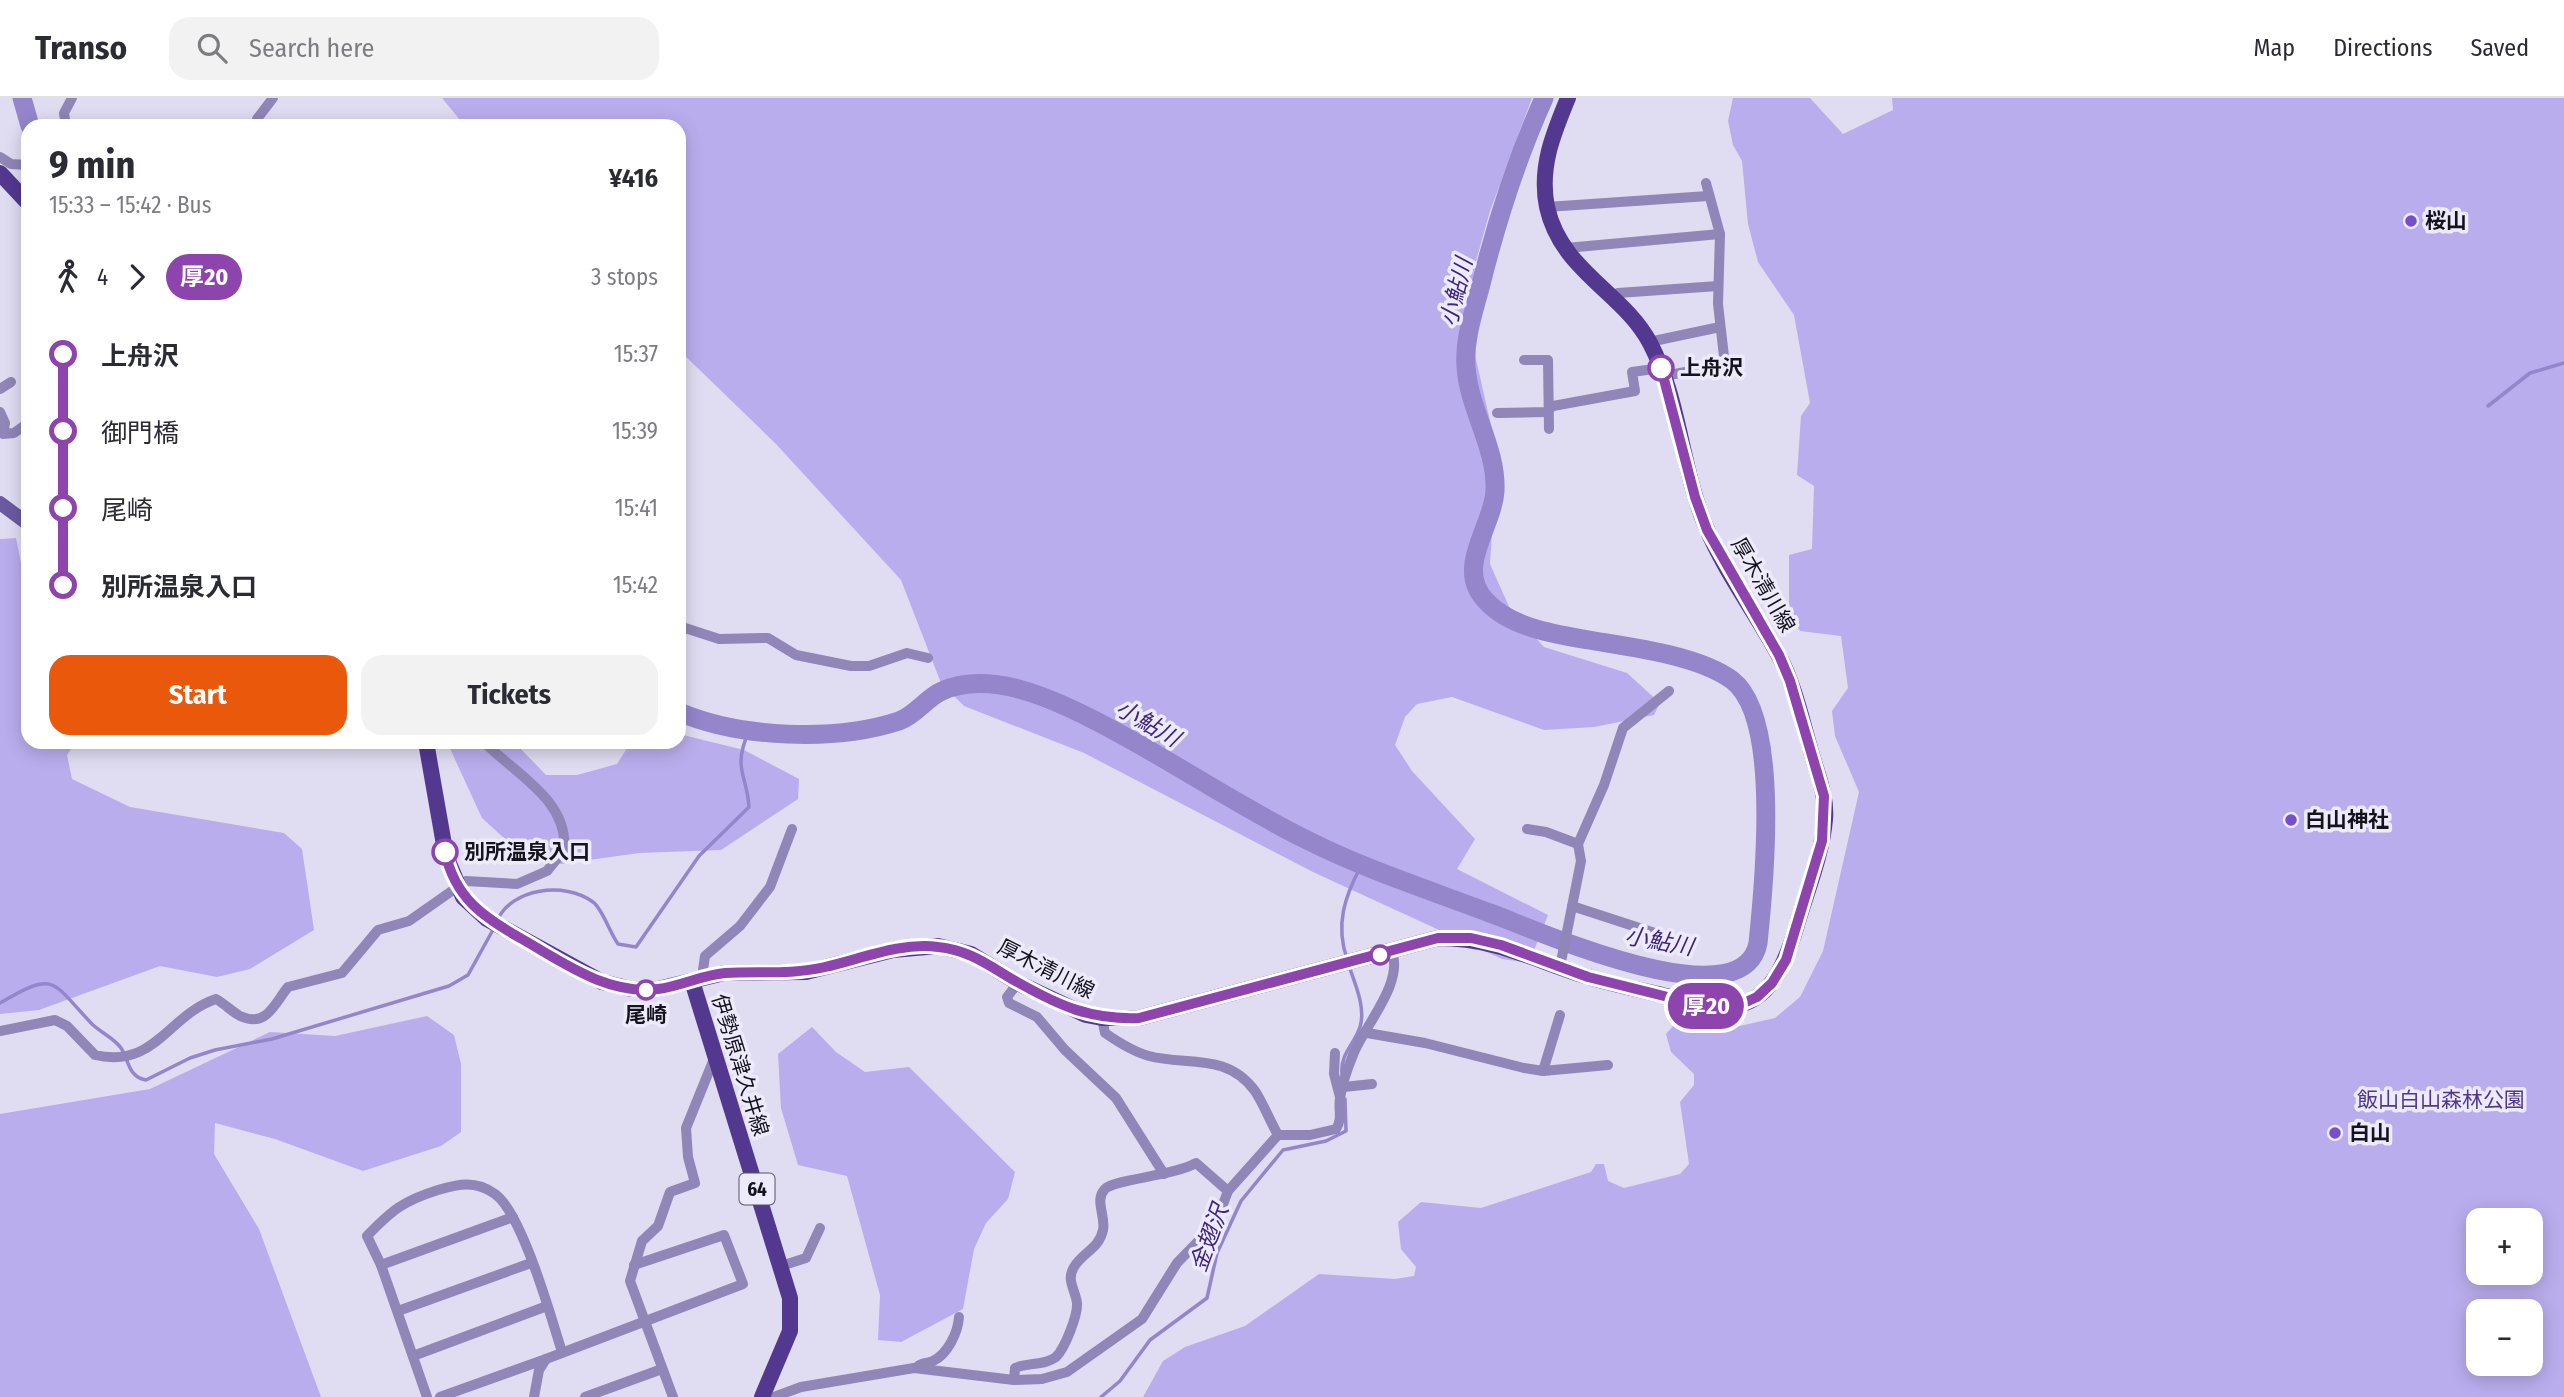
<!DOCTYPE html>
<html lang="en">
<head>
<meta charset="utf-8">
<style>
	:root { --surface:#fff; --page:#f2f2f3; --text:#2b2b33; --muted:#7c7c81; --line:#e1e1e2; --accent:#ea580c }
	body { margin:0; font-family:"Fira Sans Condensed","Noto Sans JP",sans-serif; background:var(--page); color:var(--text); height:100vh; display:flex; flex-direction:column; font-size:26px; white-space:nowrap }
	* { box-sizing:border-box; margin:0 }
	p { font-size:23px; color:var(--muted) }
	.icon { flex:none; width:38px; height:38px; fill:none; stroke:currentColor; stroke-width:2; stroke-linecap:round; stroke-linejoin:round }
	.map { position:relative; flex:1; overflow:hidden }
	.side { position:absolute; left:21px; top:21px; width:665px; height:630px; display:flex; flex-direction:column; background:var(--surface); border-radius:21px; box-shadow:0 4px 18px #0003 }
	.side>* { flex:none }
	.badge { padding:0 14px; border-radius:23px; font-size:24px; line-height:46px }
	.fabs { position:absolute; left:2466px; top:1110px; display:grid; gap:14px }
	.fabs a { display:grid; place-items:center; width:77px; height:77px; border-radius:14px; background:var(--surface); box-shadow:0 4px 18px #0003; font-size:35px }
	.map>.badge { position:absolute; translate:-50% -50%; box-shadow:0 0 0 4px #fff }
	.legs { display:flex; align-items:center; gap:10px; height:77px; padding:0 28px; font-size:23px }
	.legs p { margin-inline-start:auto }
	.head { display:flex; align-items:center; justify-content:space-between; height:119px; padding:0 28px }
	h1 { font-size:38px; font-weight:700; line-height:52px }
	.cta { display:flex; gap:14px; margin-top:auto; padding:14px 28px }
	.cta a { flex:1; height:80px; border-radius:21px; background:var(--accent); color:#fff; font-size:28px; font-weight:700; line-height:80px; text-align:center }
	.cta a+a { background:var(--page); color:var(--text) }
	ul { padding:0 28px; list-style:none }
	li { display:flex; align-items:center; gap:24px; height:77px; font-size:26px }
	li i { display:grid; place-items:center; width:10px; height:100%; margin:0 9px; background:currentColor }
	li i::after { content:''; width:18px; height:18px; margin:-9px; border:5px solid; border-radius:50%; background:var(--surface) }
	li p { margin-inline-start:auto }
	li:first-child i { background:linear-gradient(#0000 50%,currentColor 0) }
	li:last-child i { background:linear-gradient(currentColor 50%,#0000 0) }
	header { display:flex; align-items:center; gap:42px; box-sizing:border-box; height:98px; padding:0 35px; background:var(--surface); border-bottom:2px solid var(--line) }
	header strong { font-size:33px }
	nav { display:flex; gap:38px; margin-inline-start:auto; font-size:24px }
	.search { width:490px; height:63px; background:var(--page); display:flex; align-items:center; gap:18px; box-sizing:border-box; padding:0 24px; border-radius:21px; color:var(--muted); font-size:26px }
	.map>svg:first-child { display:block }
	.green { fill:#baaded; fill-rule:evenodd }
	.lines { fill:none; stroke-linecap:round; stroke-linejoin:round }
	.stream { stroke:#9585cb; stroke-width:3.5 }
	.river { stroke:#9585cb; stroke-width:19 }
	.street { stroke:#9086b7; stroke-width:10 }
	.secondary { stroke:#6c5aa1; stroke-width:14 }
	.primary { stroke:#533890; stroke-width:16 }
	.line-1-casing { stroke:#fff; stroke-width:16 }
	.line-1 { stroke:#8e44ad; stroke-width:10 }
	.poi-dot { fill:#7550c9; stroke:#edeafc; stroke-width:2.5 }
	.stop-1-dot { fill:#fff; stroke:#8e44ad; stroke-width:3.5 }
	.labels { text-anchor:middle; stroke-width:7; stroke-linejoin:round; paint-order:stroke }
	.shield { fill:#edeafc; stroke:#56545e; stroke-width:2 }
	.shield-label { font-size:19px; font-weight:bold; fill:#15131b }
	.poi-label { font-size:21px; font-weight:bold; fill:#15131b; stroke:#edeafc; text-anchor:start }
	.stop-label { font-size:21px; font-weight:bold; fill:#15131b; stroke:#edeafc; text-anchor:start }
	.street-label { font-size:21px; fill:#15131b; stroke:#edeafc }
	.park-label { font-size:21px; fill:#51388c; stroke:#edeafc }
	.water-label { font-size:23px; font-style:italic; fill:#412679; stroke:#edeafc }
</style>
</head>
<body>
<header>
<strong>Transo</strong>
<div class="search"><svg class="icon" aria-label="search" viewBox="0 0 24 24"><circle cx="10" cy="10" r="6"/><path d="M15 15l6 6"/></svg>Search here</div>
<nav><a>Map</a><a>Directions</a><a>Saved</a></nav>
</header>
<div class="map">
<svg width="2564" height="1299" viewBox="0 0 2564 1299">
	<rect width="100%" height="100%" fill="#e0dcf2"/>
	<!-- green -->
	<g class="green">
		<polygon points="442,0 1532,0 1490,113 1476,163 1466,218 1497,353 1490,466 1511,513 1544,549 1627,575 1660,605 1654,617 1594,629 1544,632 1452,599 1417,606 1405,619 1395,647 1412,673 1475,741 1457,771 1548,817 1529,865 1502,861 1313,774 1084,655 964,608 941,585 901,482 776,346 679,252 679,28 465,28"/>
		<path d="M1733,0H1810L1843,36L1893,12L1892,0H2564V1299H1143L1163,1263L1185,1249L1245,1228L1319,1176L1395,1181L1414,1178L1416,1169L1401,1151L1398,1124L1421,1104L1481,1110L1591,1074L1596,1066H1604L1608,1083L1624,1090L1680,1076L1689,1066L1680,1004L1694,987V976L1671,954L1666,936L1673,928L1722,932L1775,920L1800,899L1823,853L1859,694L1835,638L1832,613L1848,590L1841,538L1800,533L1789,516V457L1812,451L1814,388L1797,377L1801,318L1810,305L1794,217L1758,164L1748,126L1742,63L1733,47L1728,23ZM2478,1122H2530V1174H2478ZM2478,1213H2530V1265H2478Z"/>
		<polygon points="16,440 28,499 28,644 76,644 67,657 72,681 130,709 284,735 302,751 314,832 250,871 217,879 160,868 39,912 0,916 0,441"/>
		<polygon points="679,636 744,652 799,681 798,701 721,752 639,755 561,766 514,749 482,720 447,644 514,644 546,677 577,677 617,666 631,644 679,644"/>
		<polygon points="427,918 454,937 461,966 461,1034 441,1048 363,1073 275,1041 215,1025 214,1056 259,1131 321,1299 0,1299 0,1016 150,991 270,934 335,938"/>
		<polygon points="812,929 836,954 865,974 909,969 1015,1074 1008,1101 986,1125 974,1151 963,1211 901,1244 878,1242 880,1197 847,1078 798,1067 781,1010 778,956"/>
	</g>
	<g class="lines">
		<!-- stream -->
		<g class="stream">
			<polyline points="2488,308 2530,275 2564,265"/>
			<path d="M497,823C511,790 565,783 593,804C602,810 610,835 618,846L636,849L699,758L749,709C747,676 732,671 749,633"/>
			<path d="M1347,861C1335,826 1345,798 1361,768"/>
			<path d="M0,905C56,872 51,883 92,926C100,934 114,940 121,950C129,962 128,979 146,982L190,960L215,952L272,941L449,888L468,877L494,830"/>
			<path d="M1342,976C1340,956 1354,947 1360,929C1366,910 1355,886 1349,868"/>
			<polyline points="1101,1299 1120,1283 1150,1242 1207,1200 1217,1155 1241,1103 1283,1052 1326,1043 1346,1033 1345,1001"/>
		</g>
		<!-- river -->
		<g class="river">
			<polyline points="22,0 30,28"/>
			<path d="M679,614C740,640 835,644 899,623C916,617 926,600 942,593C990,572 1051,600 1094,622C1167,659 1235,707 1309,743C1367,772 1429,792 1490,815C1534,831 1743,926 1758,845C1764,788 1781,619 1732,582C1698,557 1630,549 1589,542C1555,536 1511,530 1486,503C1454,470 1493,429 1495,393C1497,350 1469,312 1466,269C1464,241 1474,213 1481,186C1497,122 1517,60 1544,0"/>
		</g>
		<!-- street -->
		<g class="street">
			<polyline points="66,28 64,15 72,0"/>
			<polyline points="258,28 257,21 273,0"/>
			<polyline points="0,59 11,66 28,67"/>
			<polyline points="1706,85 1720,136 1718,206 1725,267"/>
			<polyline points="1547,109 1708,98"/>
			<polyline points="1566,150 1720,136"/>
			<polyline points="1611,201 1618,195 1718,188"/>
			<polyline points="1649,244 1720,229"/>
			<polyline points="1524,262 1548,262 1549,331"/>
			<polyline points="1664,278 1739,264"/>
			<polyline points="0,291 11,284"/>
			<polyline points="0,314 5,325 3,336 14,335 28,325"/>
			<polyline points="1497,315 1546,314 1553,308 1635,293 1632,274 1661,270"/>
			<polyline points="679,528 719,541 768,540 796,557 851,568 869,568 907,555 928,560"/>
			<polyline points="1527,731 1546,734 1578,746"/>
			<polyline points="1572,808 1658,836"/>
			<polyline points="1560,869 1581,763 1578,746 1604,687 1623,630 1669,593"/>
			<polyline points="702,879 705,858 740,828 770,789 792,731"/>
			<polyline points="1018,885 1007,899 1009,905 1037,919 1065,952 1116,1000 1164,1076"/>
			<path d="M1102,920L1105,935C1118,944 1134,954 1149,958C1186,968 1227,954 1255,993C1264,1007 1270,1023 1278,1037"/>
			<path d="M0,933L55,922L67,928L95,957C155,971 168,917 216,901C225,906 231,913 240,918C267,930 274,906 288,889L342,875L378,832L409,823L466,783L517,786L547,773L564,752C569,702 515,676 484,644"/>
			<polyline points="1367,935 1425,945 1524,970 1543,973 1608,967"/>
			<polyline points="1335,955 1334,976 1340,999"/>
			<polyline points="1543,973 1560,917"/>
			<polyline points="1344,989 1372,986"/>
			<polyline points="381,1167 513,1119"/>
			<polyline points="781,1168 806,1160 820,1130"/>
			<polyline points="398,1213 531,1165"/>
			<polyline points="413,1258 547,1208"/>
			<path d="M917,1269C922,1264 927,1266 933,1263C948,1256 958,1234 959,1219"/>
			<path d="M1014,1282L1015,1270C1028,1264 1044,1268 1056,1259C1065,1250 1078,1217 1077,1205C1075,1191 1066,1182 1074,1169C1083,1154 1099,1151 1103,1132C1106,1118 1094,1102 1105,1091C1115,1081 1174,1078 1196,1065L1228,1093"/>
			<path d="M427,1299L381,1167L367,1138C392,1112 403,1103 438,1092C458,1086 476,1082 495,1096C522,1115 551,1219 562,1254"/>
			<polyline points="440,1299 546,1261"/>
			<polyline points="534,1299 539,1272 546,1261 743,1186 724,1137 634,1167"/>
			<polyline points="585,1299 662,1271"/>
			<polyline points="673,1299 630,1183 642,1143 658,1128 670,1094 695,1085 688,1059 686,1030 716,956"/>
			<path d="M774,1299L801,1289L914,1270L1014,1282L1042,1281L1067,1274L1142,1221L1177,1165L1216,1125L1228,1093L1278,1037H1310L1336,1031C1343,1020 1338,1012 1340,1000C1342,987 1348,969 1353,957C1364,928 1404,886 1392,853"/>
		</g>
		<!-- secondary -->
		<polyline class="secondary" points="0,405 28,426"/>
		<!-- primary -->
		<g class="primary">
			<polyline points="0,75 28,105"/>
			<path d="M426,644L446,758L463,799L487,821L602,884L631,891H658L724,875L806,874L893,852L938,848L971,856L1018,885L1086,917L1102,920H1139L1438,840C1495,840 1532,861 1585,878C1610,886 1636,891 1662,897C1686,903 1709,912 1734,908C1772,902 1786,863 1796,830C1806,795 1822,758 1825,721C1827,699 1818,678 1812,657C1802,623 1795,587 1778,556C1755,514 1725,474 1706,429C1681,370 1680,302 1650,245C1623,194 1561,173 1547,109C1539,70 1553,36 1568,0"/>
			<polyline points="692,883 790,1200 790,1233 762,1299"/>
		</g>
	</g>
	<g class="lines">
		<defs>
			<path id="line-1" d="M445,754C455,800 483,819 522,841C564,865 607,897 658,891C681,888 702,877 725,875C759,873 791,877 825,869C861,861 900,844 938,849C971,852 992,870 1019,885C1060,908 1091,922 1139,920L1438,840H1471L1501,847L1588,879L1712,910L1737,908L1757,899L1772,885L1786,862L1822,743L1824,698L1790,583L1779,557L1707,432L1695,399L1661,270"/>
		</defs>
		<!-- line-1 casing -->
		<use href="#line-1" class="line-1-casing"/>
		<!-- line-1 -->
		<use href="#line-1" class="line-1"/>
	</g>
	<!-- markers -->
	<g class="poi-dot">
		<circle cx="2411" cy="123" r="7"/>
		<circle cx="2291" cy="722" r="7"/>
		<circle cx="2335" cy="1035" r="7"/>
	</g>
	<g class="stop-1-dot">
		<circle cx="1661" cy="270" r="12"/>
		<circle cx="445" cy="754" r="12"/>
		<circle cx="1380" cy="857" r="9"/>
		<circle cx="646" cy="892" r="9"/>
	</g>
	<g class="labels">
		<!-- shield labels -->
		<rect class="shield" x="739.5" y="1075.5" width="35" height="31" rx="5"/>
		<g class="shield-label">
			<text x="757" y="1098">64</text>
		</g>
		<!-- poi labels -->
		<g class="poi-label">
			<text x="2425" y="130">桜山</text>
			<text x="2305" y="729">白山神社</text>
			<text x="2349" y="1042">白山</text>
		</g>
		<!-- stop labels -->
		<g class="stop-label">
			<text x="1680" y="277">上舟沢</text>
			<text x="464" y="761">別所温泉入口</text>
			<text x="646" y="924" text-anchor="middle">尾崎</text>
		</g>
		<!-- street labels -->
		<g class="street-label">
			<text transform="translate(1763 487) rotate(60)" y="7">厚木清川線</text>
			<text transform="translate(1046 871) rotate(27)" y="7">厚木清川線</text>
			<text transform="translate(740 967) rotate(73)" y="7">伊勢原津久井線</text>
		</g>
		<!-- park labels -->
		<g class="park-label">
			<text x="2441" y="1009">飯山白山森林公園</text>
		</g>
		<!-- water labels -->
		<g class="water-label">
			<text transform="translate(1456 194) rotate(-76)" y="8">小鮎川</text>
			<text transform="translate(1148 625) rotate(30)" y="8">小鮎川</text>
			<text transform="translate(1659 843) rotate(10)" y="8">小鮎川</text>
			<text transform="translate(1209 1140) rotate(-70)" y="8">金翅沢</text>
		</g>
	</g>
</svg>
<div class="fabs">
<a>+</a>
<a>−</a>
</div>
<b class="badge" style="left:1706px;top:908px;background:#8e44ad;color:#fff">厚20</b>
<section class="side">
<div class="head"><div><h1>9 min</h1><p>15:33 – 15:42 · Bus</p></div><b>¥416</b></div>
<div class="legs"><svg class="icon" aria-label="walk" viewBox="0 0 24 24"><circle cx="13" cy="4" r="2"/><path d="M13 8l-2 6 4 7M11 14l-3 7M7 12l3-4h3l4 4"/></svg>4<svg class="icon" aria-label="forward" viewBox="0 0 24 24"><path d="M9 5l7 7-7 7"/></svg><b class="badge" style="background:#8e44ad;color:#fff">厚20</b><p>3 stops</p></div>
<ul>
<li><i style="color:#8e44ad"></i><b>上舟沢</b><p>15:37</p></li>
<li><i style="color:#8e44ad"></i><span>御門橋</span><p>15:39</p></li>
<li><i style="color:#8e44ad"></i><span>尾崎</span><p>15:41</p></li>
<li><i style="color:#8e44ad"></i><b>別所温泉入口</b><p>15:42</p></li>
</ul>
<div class="cta"><a>Start</a><a>Tickets</a></div>
</section>
</div>
</body>
</html>
